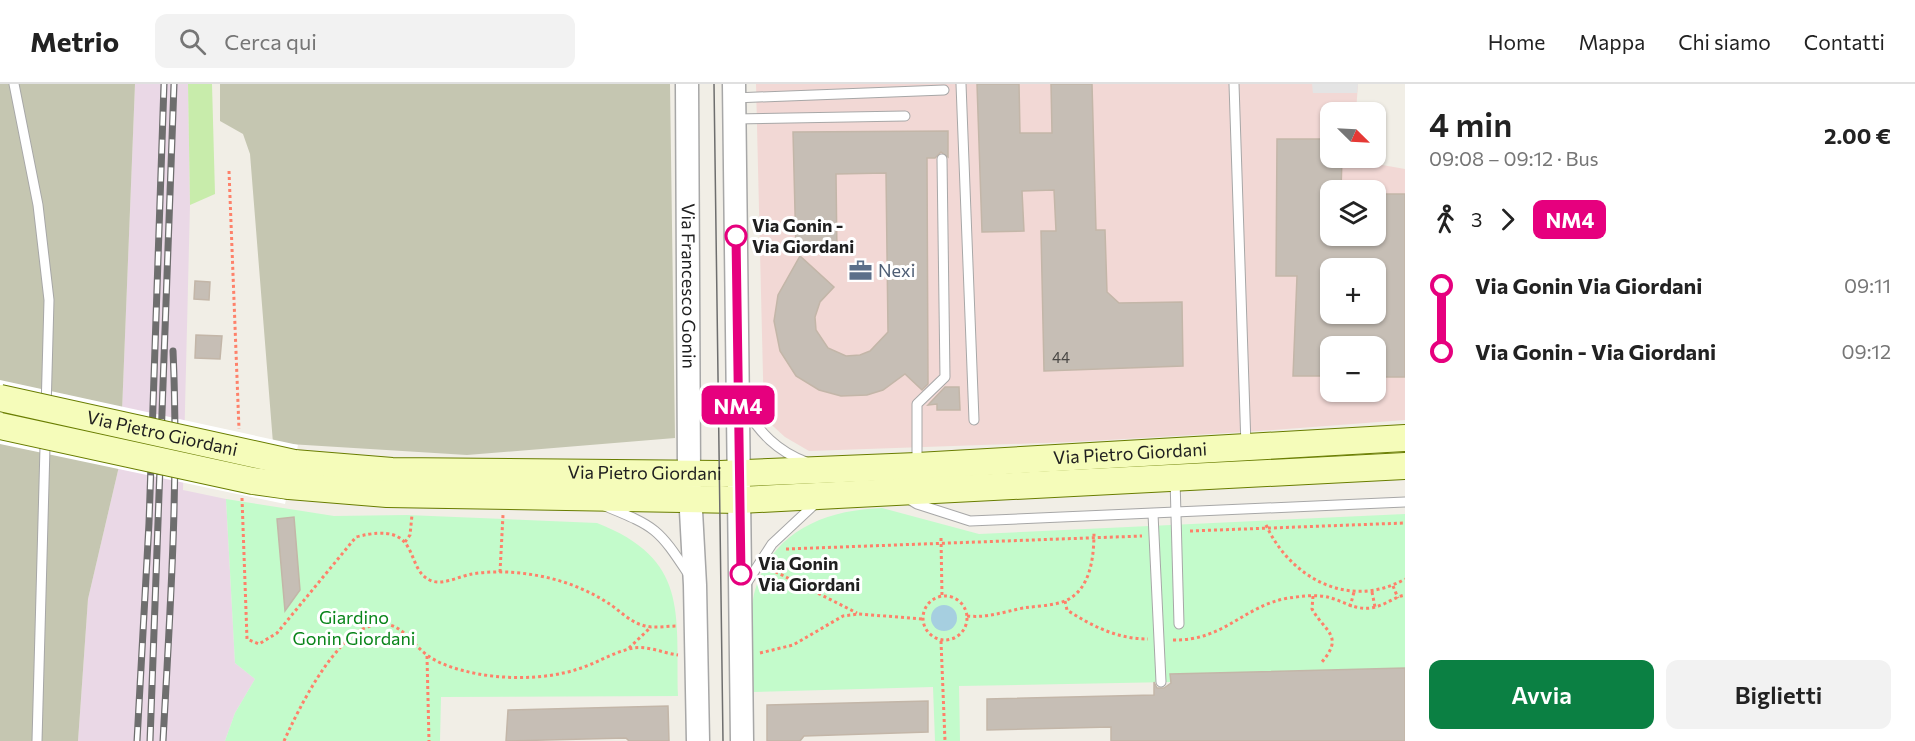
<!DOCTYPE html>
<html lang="it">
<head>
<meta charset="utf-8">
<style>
	:root { --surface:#fff; --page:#f2f2f2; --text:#222; --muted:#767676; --line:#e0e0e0; --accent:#0b8043 }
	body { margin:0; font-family:Commissioner,sans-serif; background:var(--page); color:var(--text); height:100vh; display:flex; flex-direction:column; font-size:22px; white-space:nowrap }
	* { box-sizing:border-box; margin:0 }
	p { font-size:20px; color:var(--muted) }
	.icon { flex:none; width:33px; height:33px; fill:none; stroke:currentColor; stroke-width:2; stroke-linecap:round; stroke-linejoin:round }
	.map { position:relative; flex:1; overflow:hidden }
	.panel { display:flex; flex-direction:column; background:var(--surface); width:510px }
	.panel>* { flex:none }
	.badge { padding:0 12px; border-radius:9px; font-size:21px; line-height:39px }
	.needle { width:39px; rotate:114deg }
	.tools { position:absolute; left:1320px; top:18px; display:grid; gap:12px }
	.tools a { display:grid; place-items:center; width:66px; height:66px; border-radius:12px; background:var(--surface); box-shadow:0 2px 4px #0004; font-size:30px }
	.map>.badge { position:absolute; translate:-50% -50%; box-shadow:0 0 0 3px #fff }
	.legs { display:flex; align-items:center; gap:9px; height:66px; padding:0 24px; font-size:20px }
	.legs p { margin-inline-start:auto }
	.head { display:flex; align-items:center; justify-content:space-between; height:102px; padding:0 24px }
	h1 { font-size:33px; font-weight:600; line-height:45px }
	.button { display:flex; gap:12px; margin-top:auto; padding:12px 24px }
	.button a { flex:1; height:69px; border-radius:12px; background:var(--accent); color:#fff; font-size:24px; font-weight:600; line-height:69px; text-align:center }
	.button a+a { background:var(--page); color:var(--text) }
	ul { padding:0 24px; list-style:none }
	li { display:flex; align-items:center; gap:21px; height:66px; font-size:22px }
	li i { display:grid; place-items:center; width:9px; height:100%; margin:0 8px; background:currentColor }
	li i::after { content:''; width:15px; height:15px; margin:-8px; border:4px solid; border-radius:50%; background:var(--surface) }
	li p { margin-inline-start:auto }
	li:first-child i { background:linear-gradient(#0000 50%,currentColor 0) }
	li:last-child i { background:linear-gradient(currentColor 50%,#0000 0) }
	header { display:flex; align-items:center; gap:36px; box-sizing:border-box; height:84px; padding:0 30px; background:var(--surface); border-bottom:2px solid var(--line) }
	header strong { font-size:28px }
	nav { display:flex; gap:33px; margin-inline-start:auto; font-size:21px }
	.search { width:420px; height:54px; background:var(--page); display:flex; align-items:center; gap:15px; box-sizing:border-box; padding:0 21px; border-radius:12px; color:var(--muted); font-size:22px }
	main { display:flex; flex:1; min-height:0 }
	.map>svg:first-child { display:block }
	.commercial { fill:#f2d8d5; fill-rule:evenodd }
	.industrial { fill:#ead8e6 }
	.construction { fill:#c5c6b1 }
	.grass { fill:#c8ecab }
	.park { fill:#c3fbcb }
	.parking { fill:#e4e4e4 }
	.water { fill:#a6cfe0 }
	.pier { fill:#fff }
	.building { fill:#c6beb5; stroke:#c3b6a8; stroke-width:1.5; fill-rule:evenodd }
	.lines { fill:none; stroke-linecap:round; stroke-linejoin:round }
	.service-casing { stroke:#a7a7a7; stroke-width:11 }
	.tertiary-casing { stroke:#a7a7a7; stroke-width:25 }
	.secondary-casing { stroke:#697d01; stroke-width:28 }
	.path { stroke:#fe816a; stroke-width:3; stroke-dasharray:3 3; stroke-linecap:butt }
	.service { stroke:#fff; stroke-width:9 }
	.tertiary { stroke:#fff; stroke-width:22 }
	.secondary { stroke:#f5fcba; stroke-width:26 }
	.tram { stroke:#6e6e6e; stroke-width:1.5 }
	.rail-casing { stroke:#6e6e6e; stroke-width:7 }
	.rail { stroke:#fff; stroke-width:4.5; stroke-dasharray:14; stroke-linecap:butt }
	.secondary-bridge-casing { stroke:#697d01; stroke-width:28; stroke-linecap:butt }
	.secondary-bridge { stroke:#f5fcba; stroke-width:26 }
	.line-1-casing { stroke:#fff; stroke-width:14 }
	.line-1 { stroke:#e6007e; stroke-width:9 }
	.stop-1-dot { fill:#fff; stroke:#e6007e; stroke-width:3 }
	.labels { text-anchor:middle; stroke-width:6; stroke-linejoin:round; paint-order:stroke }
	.number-label { font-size:15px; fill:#4a4845 }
	.stop-label { font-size:18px; font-weight:bold; fill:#202020; stroke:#fff; text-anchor:start }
	.service-label { font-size:18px; fill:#4e5e75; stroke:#fff; text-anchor:start }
	.street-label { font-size:18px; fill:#202020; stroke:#fff }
	.park-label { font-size:18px; fill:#088419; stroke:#fff }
</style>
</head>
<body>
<header>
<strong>Metrio</strong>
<div class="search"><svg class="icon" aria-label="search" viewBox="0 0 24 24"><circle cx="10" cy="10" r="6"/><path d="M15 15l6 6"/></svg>Cerca qui</div>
<nav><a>Home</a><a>Mappa</a><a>Chi siamo</a><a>Contatti</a></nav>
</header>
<main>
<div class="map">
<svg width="1405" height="657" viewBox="0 0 1405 657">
	<rect width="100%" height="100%" fill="#f1eee6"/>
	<!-- commercial -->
	<path class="commercial" d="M756,0H1358L1356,28H1330V74H1354V76L1405,85V336L1245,348L1072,358L809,367L785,353L764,334ZM1330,106H1376V152H1330ZM1330,184H1376V230H1330ZM1330,262H1376V308H1330Z"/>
	<!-- industrial -->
	<polygon class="industrial" points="135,0 188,0 190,121 183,406 226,415 235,579 255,595 235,629 225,657 78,657 88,515 120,378"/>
	<!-- construction -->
	<g class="construction">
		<polygon points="0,0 135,0 120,378 88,515 78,657 0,657"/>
		<polygon points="220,0 670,0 675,354 467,371 273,359 250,70 243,50 220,37"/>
	</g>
	<!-- grass -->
	<polygon class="grass" points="188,0 212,0 215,110 190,121"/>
	<!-- park -->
	<g class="park">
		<path d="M226,415L334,432L407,431L597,439C689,475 676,528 678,612L441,613L440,657H225L235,629L255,595L235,579Z"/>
		<path d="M882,424L979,450L1405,430V584L1171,590V598L959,602L960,657H935L933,603L752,608C751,576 747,541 754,510C770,448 824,426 882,424Z"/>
	</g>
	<!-- parking -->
	<polygon class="parking" points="1312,0 1358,0 1357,9 1313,9"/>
	<!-- water -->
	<circle class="water" cx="944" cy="534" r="13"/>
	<!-- pier -->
	<polygon class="pier" points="0,296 298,361 285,420 0,360"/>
	<!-- building -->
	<g class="building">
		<polygon points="977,0 1019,0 1020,49 1052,49 1051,0 1092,0 1096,146 1105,146 1107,208 1119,219 1182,218 1183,282 1044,287 1041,147 1056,147 1054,106 1022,107 1024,147 982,148"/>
		<polygon points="948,47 948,73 941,68 935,74 927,74 928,300 922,306 905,290 883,306 867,311 841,312 819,306 796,292 780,267 774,237 778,211 800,172 834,203 820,218 815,233 816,246 828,264 846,272 860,271 870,267 888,248 886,89 836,90 837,170 796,167 793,48"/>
		<path d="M1277,55H1330V74H1342L1341,106H1330V152H1376V110H1405V293H1376V262H1330L1327,292H1293L1297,192H1276ZM1330,184H1376V230L1327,228V192H1330Z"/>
		<polygon points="195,197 210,198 209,216 194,215"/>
		<polygon points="196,251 222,252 220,275 195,274"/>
		<polygon points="945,303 959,303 960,326 937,326 937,320 928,321"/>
		<polygon points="294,433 300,506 285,527 277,435"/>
		<polygon points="1405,584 1405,657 1111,657 1111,643 987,646 987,615 1154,611 1154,598 1157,604 1164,604 1171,599 1170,590"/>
		<polygon points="928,617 928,648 804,652 800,657 767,657 767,621"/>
		<polygon points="668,622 669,657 629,657 626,654 506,657 508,626"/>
	</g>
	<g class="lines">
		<defs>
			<g id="service">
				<polyline points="14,0 38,121 49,216 37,657"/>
				<polyline points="961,0 974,336"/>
				<polyline points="1234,0 1246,362"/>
				<polyline points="734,14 944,6"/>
				<polyline points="734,35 905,32"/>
				<path d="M744,323C760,349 777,367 806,378"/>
				<polyline points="917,380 917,320 945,293 942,75"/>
				<polyline points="1175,395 1179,540"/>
				<polyline points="907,414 917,420 970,437 1405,418"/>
				<path d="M605,422C656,443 658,444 689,491"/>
				<polyline points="1153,430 1161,598"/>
				<polyline points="746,500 772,460 817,418"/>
			</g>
			<g id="tertiary">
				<path id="s1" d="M687,0L689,390L695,501L698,657"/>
				<polyline points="734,0 742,657"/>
			</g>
			<g id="secondary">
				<path id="s2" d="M294,379L392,387L720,390L917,382L1405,354"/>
				<polyline points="289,402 387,410 740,416 1405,382"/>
			</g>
		</defs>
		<!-- service casing -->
		<use href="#service" class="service-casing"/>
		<!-- tertiary casing -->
		<use href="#tertiary" class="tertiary-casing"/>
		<!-- secondary casing -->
		<use href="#secondary" class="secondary-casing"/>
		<!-- path -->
		<g class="path">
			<polyline points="229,87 239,345"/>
			<path d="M242,414L247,555L259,560L277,549L356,453C425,435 402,486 432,497C444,501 460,492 472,490C496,486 521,488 545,493C567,498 588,506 608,519C618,525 630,538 642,541C653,545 666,542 678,542"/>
			<path d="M1266,441C1291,495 1350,526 1405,495"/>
			<polyline points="1190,447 1405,439"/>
			<polyline points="941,454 942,512"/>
			<polyline points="405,458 410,451 412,431"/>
			<polyline points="786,465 1142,452"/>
			<polyline points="770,485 857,529"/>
			<polyline points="500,488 503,431"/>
			<polyline points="1393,502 1398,514"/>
			<polyline points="1372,508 1375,523"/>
			<circle cx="945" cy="534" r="22"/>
			<path d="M1313,512L1312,525C1325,548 1345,552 1321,579"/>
			<path d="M1065,517L1067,526C1092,542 1117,555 1148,555"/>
			<polyline points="1350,523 1354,508"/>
			<path d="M967,532C988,534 1003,528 1023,524C1036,522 1052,522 1065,517C1091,506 1094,472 1094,448"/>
			<path d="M1173,556C1225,557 1244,521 1289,514C1302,512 1319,510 1331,514C1345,518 1355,526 1371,524C1384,522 1394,513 1405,511"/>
			<polyline points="941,557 945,657"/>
			<polyline points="629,564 651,543"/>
			<polyline points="760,569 793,561 843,532 859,530 923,535"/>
			<polyline points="427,572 429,657"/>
			<path d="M284,657C299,624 334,553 370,542C400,533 408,557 427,571C438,579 452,584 465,587C499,596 545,596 578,585C595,580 612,569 629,565C645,560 662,569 678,571"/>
		</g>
		<!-- service -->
		<use href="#service" class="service"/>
		<!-- tertiary -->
		<use href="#tertiary" class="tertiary"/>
		<!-- secondary -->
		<use href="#secondary" class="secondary"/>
		<!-- tram -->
		<polyline class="tram" points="714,0 723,657"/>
		<defs>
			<g id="rail">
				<polyline points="137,657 149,439 164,0"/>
				<polyline points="150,657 174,0"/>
				<path d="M163,657C170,528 179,397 173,267"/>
			</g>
		</defs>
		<!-- rail casing -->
		<use href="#rail" class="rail-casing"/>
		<!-- rail -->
		<use href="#rail" class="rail"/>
		<defs>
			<g id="secondary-bridge">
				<path id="s3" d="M0,314L294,379"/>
				<polyline points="0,342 253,397 289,402"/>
			</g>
		</defs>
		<!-- secondary-bridge casing -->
		<use href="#secondary-bridge" class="secondary-bridge-casing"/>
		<!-- secondary-bridge -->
		<use href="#secondary-bridge" class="secondary-bridge"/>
	</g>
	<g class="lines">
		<defs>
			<polyline id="line-1" points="736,152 741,490"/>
		</defs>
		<!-- line-1 casing -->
		<use href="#line-1" class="line-1-casing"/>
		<!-- line-1 -->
		<use href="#line-1" class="line-1"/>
	</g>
	<!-- icons -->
	<defs>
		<symbol id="office-bare" viewBox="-9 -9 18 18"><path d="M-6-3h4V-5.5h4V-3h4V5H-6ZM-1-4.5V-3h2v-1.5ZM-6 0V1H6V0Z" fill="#5c6f8a" stroke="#fff" stroke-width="2.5" paint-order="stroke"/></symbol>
	</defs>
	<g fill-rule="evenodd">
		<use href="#office-bare" x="844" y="170" width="33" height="33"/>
	</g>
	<!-- markers -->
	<g class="stop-1-dot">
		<circle cx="736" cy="152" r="10"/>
		<circle cx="741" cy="490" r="10"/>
	</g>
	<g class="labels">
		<!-- number labels -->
		<g class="number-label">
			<text x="1061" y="279">44</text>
		</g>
		<!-- stop labels -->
		<g class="stop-label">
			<text x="752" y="148">Via Gonin -<tspan x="752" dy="21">Via Giordani</tspan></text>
			<text x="758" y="486">Via Gonin<tspan x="758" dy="21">Via Giordani</tspan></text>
		</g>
		<!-- service labels -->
		<g class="service-label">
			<text x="878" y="193">Nexi</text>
		</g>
		<!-- street labels -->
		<g class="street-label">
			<text dy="6" stroke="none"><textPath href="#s1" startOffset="202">Via Francesco Gonin</textPath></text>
			<text dy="6" stroke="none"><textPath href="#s3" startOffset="166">Via Pietro Giordani</textPath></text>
			<text dy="6" stroke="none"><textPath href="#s2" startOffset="837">Via Pietro Giordani</textPath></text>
			<text dy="6" stroke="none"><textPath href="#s2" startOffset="351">Via Pietro Giordani</textPath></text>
		</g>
		<!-- park labels -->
		<g class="park-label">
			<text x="354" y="540">Giardino<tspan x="354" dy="21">Gonin Giordani</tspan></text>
		</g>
	</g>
</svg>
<div class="tools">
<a><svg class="needle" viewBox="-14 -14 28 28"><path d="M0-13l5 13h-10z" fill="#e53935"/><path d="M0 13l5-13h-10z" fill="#767676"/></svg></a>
<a><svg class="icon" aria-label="layers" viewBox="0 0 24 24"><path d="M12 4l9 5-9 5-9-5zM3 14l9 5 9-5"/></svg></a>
<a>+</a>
<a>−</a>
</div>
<b class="badge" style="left:738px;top:321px;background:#e6007e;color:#fff">NM4</b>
</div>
<section class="panel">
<div class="head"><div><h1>4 min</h1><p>09:08 – 09:12 · Bus</p></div><b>2.00 €</b></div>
<div class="legs"><svg class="icon" aria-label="walk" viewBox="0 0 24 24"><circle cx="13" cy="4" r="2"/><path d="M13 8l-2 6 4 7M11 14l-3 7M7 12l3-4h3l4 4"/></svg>3<svg class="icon" aria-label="forward" viewBox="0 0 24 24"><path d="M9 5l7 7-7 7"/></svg><b class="badge" style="background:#e6007e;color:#fff">NM4</b></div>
<ul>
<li><i style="color:#e6007e"></i><b>Via Gonin Via Giordani</b><p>09:11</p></li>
<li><i style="color:#e6007e"></i><b>Via Gonin - Via Giordani</b><p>09:12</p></li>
</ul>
<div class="button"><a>Avvia</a><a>Biglietti</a></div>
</section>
</main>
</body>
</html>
